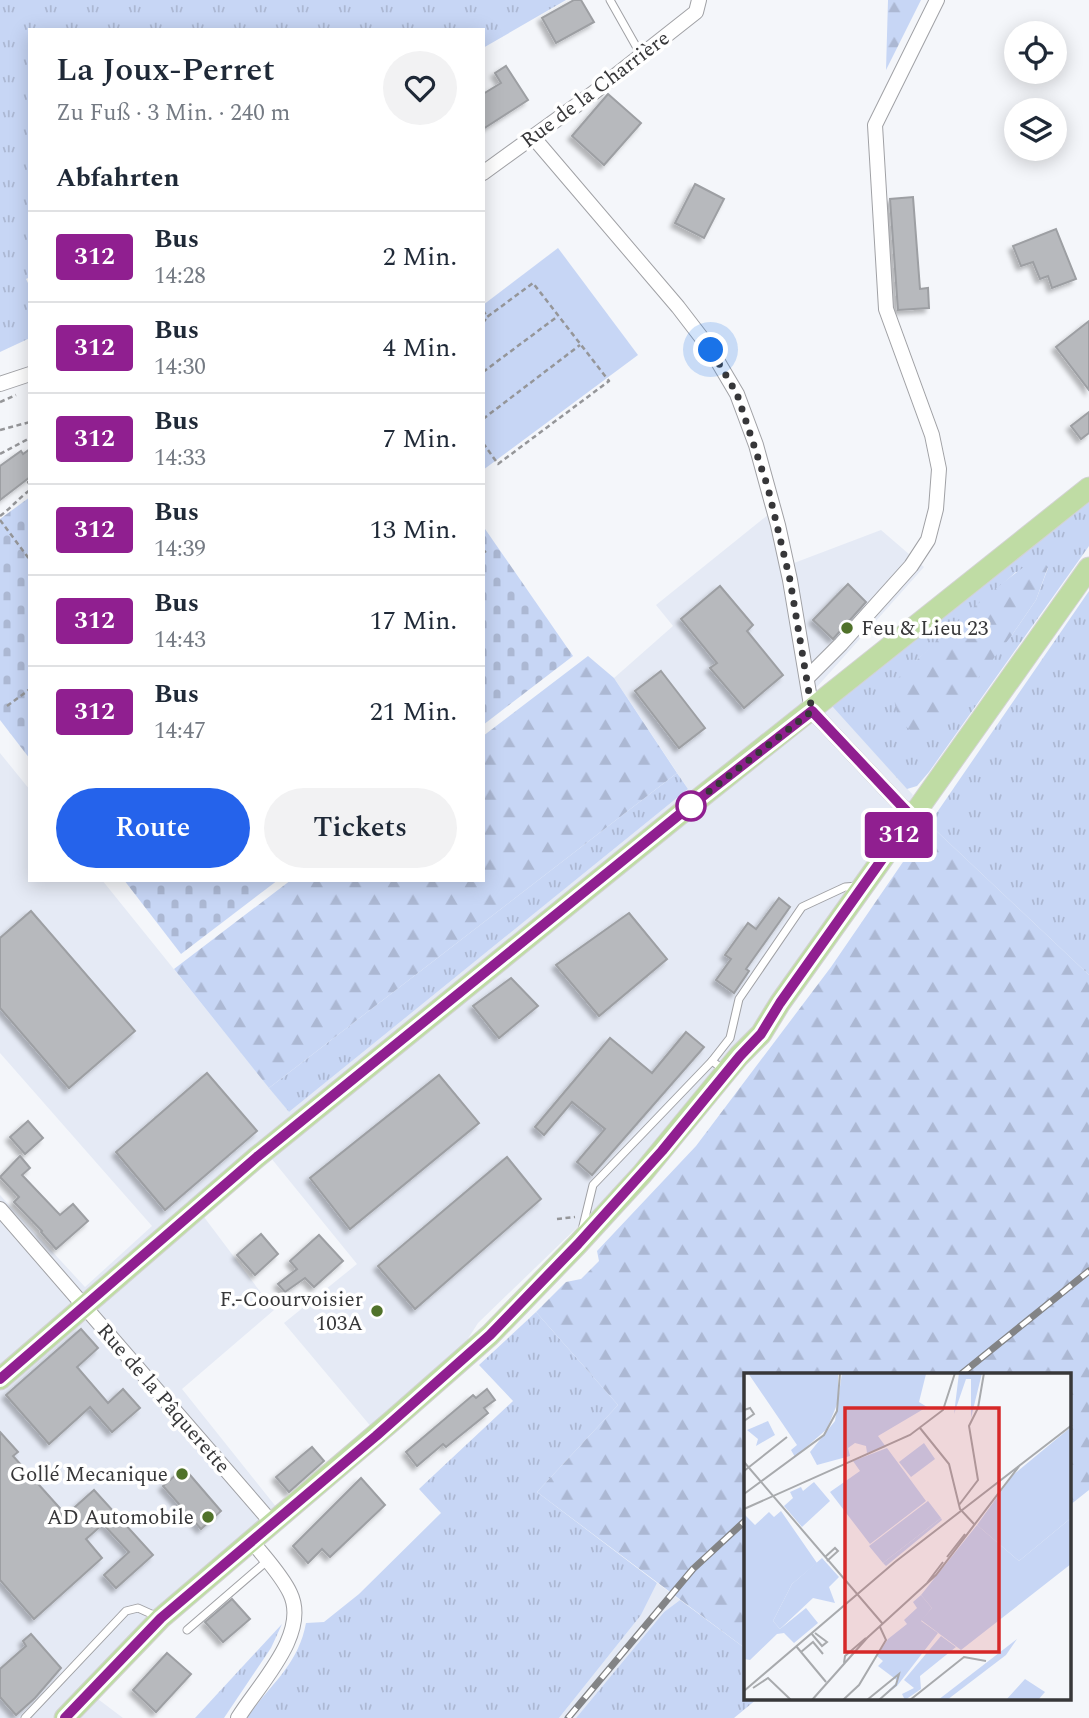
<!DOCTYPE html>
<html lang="de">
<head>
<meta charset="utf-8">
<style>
	:root { --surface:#fff; --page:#f2f2f3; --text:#1f2937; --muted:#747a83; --line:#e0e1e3; --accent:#2563eb }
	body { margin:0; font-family:Spectral,serif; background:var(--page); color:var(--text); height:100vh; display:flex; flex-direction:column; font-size:26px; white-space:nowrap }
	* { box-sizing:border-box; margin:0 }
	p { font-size:23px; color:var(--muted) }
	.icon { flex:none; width:38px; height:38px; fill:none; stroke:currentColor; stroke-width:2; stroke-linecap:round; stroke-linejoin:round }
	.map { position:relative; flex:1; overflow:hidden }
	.drawer { position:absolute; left:28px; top:28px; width:457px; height:854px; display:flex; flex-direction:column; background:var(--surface); border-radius:0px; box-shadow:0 4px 18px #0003 }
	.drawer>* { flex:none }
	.badge { padding:0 14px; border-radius:5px; font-size:24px; line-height:46px }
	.controls { position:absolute; left:1004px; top:21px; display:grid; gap:14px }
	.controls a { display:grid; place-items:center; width:63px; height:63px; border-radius:50%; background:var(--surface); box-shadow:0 4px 18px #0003; font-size:35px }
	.you { position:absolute; width:35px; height:35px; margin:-18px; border:5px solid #fff; border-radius:50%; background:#1a73e8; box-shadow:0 0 0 10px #1a73e833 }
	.map>.badge { position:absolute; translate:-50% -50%; box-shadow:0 0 0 4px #fff }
	h2 { padding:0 28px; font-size:26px; line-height:63px }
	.round { display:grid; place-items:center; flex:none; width:74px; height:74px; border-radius:37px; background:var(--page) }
	.summary { display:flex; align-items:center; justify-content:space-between; height:119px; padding:0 28px }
	h1 { font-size:33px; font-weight:600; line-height:52px }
	.primary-button { display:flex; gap:14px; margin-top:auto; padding:14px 28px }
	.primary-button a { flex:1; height:80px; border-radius:42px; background:var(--accent); color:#fff; font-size:28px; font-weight:600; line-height:80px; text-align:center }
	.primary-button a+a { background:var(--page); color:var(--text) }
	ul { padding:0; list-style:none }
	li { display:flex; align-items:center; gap:21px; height:91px; padding:0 28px; border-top:2px solid var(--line) }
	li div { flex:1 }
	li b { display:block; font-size:26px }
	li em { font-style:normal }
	li .badge { min-width:77px; font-weight:700; text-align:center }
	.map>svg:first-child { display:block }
	.built { fill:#e5eaf5 }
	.grass { fill:url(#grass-tufts); fill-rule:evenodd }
	.forest { fill:url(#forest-firs) }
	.cemetery { fill:url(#cemetery-stones) }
	.green { fill:#c7d6f5 }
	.building { fill:#b7b9bd; stroke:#9d9fa3; stroke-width:2; filter:url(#shadow) }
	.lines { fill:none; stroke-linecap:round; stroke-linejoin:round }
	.lane-casing { stroke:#a0a1a5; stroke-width:9 }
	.street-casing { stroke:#a0a1a5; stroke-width:16 }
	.primary-casing { stroke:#d3d3d3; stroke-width:23 }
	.path { stroke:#959699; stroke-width:2.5; stroke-dasharray:5 3.5; stroke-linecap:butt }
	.lane { stroke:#fff; stroke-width:7 }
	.street { stroke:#fff; stroke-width:14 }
	.primary { stroke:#bfdca4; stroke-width:21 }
	.rail-casing { stroke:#838486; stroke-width:7 }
	.rail { stroke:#fff; stroke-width:4.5; stroke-dasharray:13; stroke-linecap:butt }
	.line-casing { stroke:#fff; stroke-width:16 }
	.line { stroke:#901f90; stroke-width:10 }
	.walk { stroke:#373739; stroke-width:7; stroke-dasharray:0 12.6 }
	.poi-dot { fill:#50722a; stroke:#fff; stroke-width:2.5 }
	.stop-dot { fill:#fff; stroke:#901f90; stroke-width:3.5 }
	.labels { text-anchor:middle; stroke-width:7; stroke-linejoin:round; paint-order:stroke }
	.street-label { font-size:21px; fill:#373739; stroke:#fff }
	.poi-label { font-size:21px; fill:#373739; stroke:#fff; text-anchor:end }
	.inset-road { fill:none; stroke:#a8aaad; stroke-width:2 }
	.view { fill:#d62828; fill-opacity:0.15; stroke:#d62828; stroke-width:3.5 }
	.inset-edge { fill:none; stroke:#373739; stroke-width:3.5 }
</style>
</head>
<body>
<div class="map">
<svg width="1089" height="1718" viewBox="0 0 1089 1718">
	<defs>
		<pattern id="grass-tufts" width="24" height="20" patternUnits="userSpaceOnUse" patternTransform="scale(1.75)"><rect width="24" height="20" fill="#c7d6f5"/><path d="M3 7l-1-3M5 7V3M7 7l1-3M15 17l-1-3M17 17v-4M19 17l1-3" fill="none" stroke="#acb8d3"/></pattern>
		<pattern id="forest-firs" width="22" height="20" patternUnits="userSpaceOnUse" patternTransform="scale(1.75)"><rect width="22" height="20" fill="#c7d6f5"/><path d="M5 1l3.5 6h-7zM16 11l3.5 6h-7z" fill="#acb8d3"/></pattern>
		<pattern id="cemetery-stones" width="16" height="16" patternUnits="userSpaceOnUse" patternTransform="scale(1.75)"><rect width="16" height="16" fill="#c7d6f5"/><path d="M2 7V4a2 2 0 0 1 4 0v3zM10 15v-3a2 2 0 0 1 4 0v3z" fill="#acb8d3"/></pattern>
		<filter id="shadow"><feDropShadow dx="-4" dy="4" stdDeviation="2" flood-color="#0004"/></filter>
	</defs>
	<rect width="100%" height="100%" fill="#f4f6fa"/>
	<!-- built -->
	<g class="built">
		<polygon points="779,506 794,563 881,530 924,567 816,688 913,795 899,820 737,1050 593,1212 478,1323 462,1348 373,1429 284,1323 357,1264 271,1158 204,1217 274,1310 182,1389 277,1508 173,1593 82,1687 123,1718 0,1718 0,1195 85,1287 152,1226 0,1053 0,753 30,790 30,880 102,880 289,1112 688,789 614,678 673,626 656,605"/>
		<polygon points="657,1583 680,1600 664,1612 576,1718 559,1718 641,1615"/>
	</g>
	<!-- grass -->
	<g class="grass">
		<polygon points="0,0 566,0 483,48 483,30 30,30 30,277 26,279 30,287 30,338 0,352"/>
		<path d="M1089,500V546L929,772L917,786L907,789L832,706ZM1048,568L1036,600L1012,635L916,661L1016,572Z"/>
		<polygon points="1089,591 1089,975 929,824"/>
		<polygon points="677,773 688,789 289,1112 269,1088"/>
		<path d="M536,1312L618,1405L537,1492L657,1583L641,1615L559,1718H247C270,1684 298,1666 306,1623L324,1622L359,1594L441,1513L419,1489L513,1401L479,1365Z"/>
		<polygon points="680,1600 746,1649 746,1699 757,1699 734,1718 576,1718 664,1612"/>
		<polygon points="282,1624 271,1648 224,1718 195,1718"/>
	</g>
	<!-- forest -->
	<g class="forest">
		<polygon points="888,0 921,0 886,70"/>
		<path d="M1038,557L1048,567L1036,600L1012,635L935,733L926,739C897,727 892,709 895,681C940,638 986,592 1038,557Z"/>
		<polygon points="588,656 614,678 677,773 269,1088 174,969 291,880 483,880 483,736"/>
		<polygon points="929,824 1089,975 1089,1490 1070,1505 1070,1375 746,1375 746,1649 537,1492 618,1405 536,1312 566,1282 581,1279 599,1261 597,1251 696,1146 831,967"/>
	</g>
	<!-- cemetery -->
	<g class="cemetery">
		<polygon points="30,497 30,759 0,720 0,519"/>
		<polygon points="483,526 573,656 483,725"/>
		<polygon points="124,880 278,880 181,954"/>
	</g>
	<!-- green -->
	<polygon class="green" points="558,248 638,355 483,470 483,305"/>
	<!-- building -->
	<g class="building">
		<polygon points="574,0 581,0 594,22 556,43 542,18"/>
		<polygon points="506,66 528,100 483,129 483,94 501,83 495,73"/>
		<polygon points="608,94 641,123 604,165 572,136"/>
		<polygon points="695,184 724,199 704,238 675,223"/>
		<polygon points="913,197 920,289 928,288 929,308 898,310 890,199"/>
		<polygon points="1056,229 1076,279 1052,288 1048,276 1040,279 1033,262 1021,266 1013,246"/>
		<polygon points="1089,321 1089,390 1056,347"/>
		<polygon points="1089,412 1089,433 1081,439 1071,426"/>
		<polygon points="30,449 30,477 0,500 0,466 21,451 23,454"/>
		<polygon points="848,584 866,602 833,639 813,620"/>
		<polygon points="720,586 753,625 747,631 783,675 744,708 710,668 717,663 681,619"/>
		<polygon points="661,671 705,728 679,748 635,691"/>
		<polygon points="779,898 790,907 746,969 749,971 734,993 716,980 731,959 725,955 748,923 756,929"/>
		<polygon points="31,911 135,1031 69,1088 0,1008 0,938"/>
		<polygon points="629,913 667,959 599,1016 556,965"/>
		<polygon points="511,978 538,1006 499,1038 473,1006"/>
		<polygon points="686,1032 704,1047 592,1175 577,1162 605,1129 572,1102 544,1135 535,1127 610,1038 652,1073"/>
		<polygon points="207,1073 257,1131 165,1210 116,1152"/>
		<polygon points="439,1075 479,1123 350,1229 310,1178"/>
		<polygon points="28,1121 43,1138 25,1154 10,1137"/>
		<polygon points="20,1156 30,1168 22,1175 60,1215 73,1204 88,1221 56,1249 41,1232 42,1231 14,1202 19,1197 0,1177"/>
		<polygon points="507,1157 541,1199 415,1309 378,1266"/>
		<polygon points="261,1234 278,1254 255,1275 237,1255"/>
		<polygon points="319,1235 343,1261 314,1287 305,1278 285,1292 278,1284 297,1269 290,1261"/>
		<polygon points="81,1329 98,1348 77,1367 108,1403 123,1389 140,1408 112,1432 90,1407 49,1444 6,1395"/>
		<polygon points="487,1389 495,1400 484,1408 488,1413 446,1447 443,1444 417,1466 406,1452 473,1395 476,1398"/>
		<polygon points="0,1432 18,1452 13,1456 66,1515 94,1490 153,1555 116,1588 104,1575 129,1552 103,1524 86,1539 102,1558 34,1619 0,1580"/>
		<polygon points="312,1447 324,1461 289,1492 276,1477"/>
		<polygon points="184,1468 221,1511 201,1529 163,1486"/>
		<polygon points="361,1478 385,1505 330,1557 322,1549 308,1563 293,1546"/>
		<polygon points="232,1599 250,1619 223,1642 205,1622"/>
		<polygon points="31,1634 61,1668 35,1698 16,1715 0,1697 0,1669 26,1646 23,1641"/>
		<polygon points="167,1653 191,1674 156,1712 133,1690"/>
	</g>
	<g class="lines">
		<defs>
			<g id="lane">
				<polyline points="610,0 641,55"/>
				<polyline points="712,1061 730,1038 739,999 802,907 845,887 858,886"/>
				<polyline points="582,1230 593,1185 712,1061 724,1070"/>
				<polyline points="187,1630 267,1561"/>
				<polyline points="25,1718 126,1611 138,1608 158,1617"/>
			</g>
			<g id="street">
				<polyline points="533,137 678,307 711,350 737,394 756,445 778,525 790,580 812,711 912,817"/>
				<polyline points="483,173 592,94 696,12 699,0"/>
				<polyline points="0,384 30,374"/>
				<polyline points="807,678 841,644 911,566 928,540 936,509 939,469 932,435 886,309 875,125 937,0"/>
				<polyline points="0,1209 272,1523"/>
				<path d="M238,1718C258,1685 310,1634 290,1593C281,1574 264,1557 251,1540"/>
			</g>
			<g id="primary">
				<polyline points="0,1379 257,1157 685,810 1089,488"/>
				<polyline points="65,1718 161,1618 392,1421 490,1335 578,1244 642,1174 739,1056 761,1034 780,1003 1089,568"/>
			</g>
		</defs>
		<!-- lane casing -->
		<use href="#lane" class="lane-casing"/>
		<!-- street casing -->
		<use href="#street" class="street-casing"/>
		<!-- primary casing -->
		<use href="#primary" class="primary-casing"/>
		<!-- path -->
		<g class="path">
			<polyline points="483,310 487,317 533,283 609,381 498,464 483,443"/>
			<polyline points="483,323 487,317"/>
			<polyline points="483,372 558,316"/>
			<polyline points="0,402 16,395"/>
			<polyline points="483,419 580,345"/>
			<polyline points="0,430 30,422"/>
			<polyline points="0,454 30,438"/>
			<polyline points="30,481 28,482 30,485"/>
			<path d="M0,516C11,508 19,498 30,490"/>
			<polyline points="0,520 30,560"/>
			<polyline points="483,553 486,551"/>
			<polyline points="7,706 30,689"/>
			<polyline points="557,1219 575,1217"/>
		</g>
		<!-- lane -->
		<use href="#lane" class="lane"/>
		<!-- street -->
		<use href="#street" class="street"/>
		<!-- primary -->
		<use href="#primary" class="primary"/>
		<defs>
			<g id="rail">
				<polyline points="960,1375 1089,1271"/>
				<polyline points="568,1718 693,1569 746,1520"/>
			</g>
		</defs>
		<!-- rail casing -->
		<use href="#rail" class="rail-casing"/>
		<!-- rail -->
		<use href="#rail" class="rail"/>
	</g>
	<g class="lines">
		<defs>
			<polyline id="line" points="0,1379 257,1157 685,810 812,711 912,817 780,1003 761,1034 740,1056 662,1151 578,1244 490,1335 376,1436 161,1618 65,1718"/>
		</defs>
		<!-- line casing -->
		<use href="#line" class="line-casing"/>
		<!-- line -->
		<use href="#line" class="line"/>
		<!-- walk -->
		<polyline class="walk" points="691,806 685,810 812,711 790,580 768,488 737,394 711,350"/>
	</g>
	<!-- markers -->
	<g class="poi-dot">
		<circle cx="847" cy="628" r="7"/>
		<circle cx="377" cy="1311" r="7"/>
		<circle cx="182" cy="1474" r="7"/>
		<circle cx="208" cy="1517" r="7"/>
	</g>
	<circle class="stop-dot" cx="691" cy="806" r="14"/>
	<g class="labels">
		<!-- street labels -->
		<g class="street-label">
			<text transform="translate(595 89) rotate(-37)" y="7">Rue de la Charrière</text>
			<text transform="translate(164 1398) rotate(49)" y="7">Rue de la Pâquerette</text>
		</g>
		<!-- poi labels -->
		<g class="poi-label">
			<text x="861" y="635" text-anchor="start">Feu &amp; Lieu 23</text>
			<text x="363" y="1306">F.-Coourvoisier<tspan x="363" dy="24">103A</tspan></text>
			<text x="168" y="1481">Gollé Mecanique</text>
			<text x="194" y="1524">AD Automobile</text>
		</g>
	</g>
	<!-- overview -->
	<g transform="translate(744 1373)">
		<rect width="327" height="327" fill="#f4f6fa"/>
		<path d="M4,0H94V29L83,56L51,84L47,77L53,72ZM98,0H210L182,1L175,29L183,34L134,63L142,74L123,80L122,73L111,70L104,75L106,83L73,92L66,79L91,48ZM24,48L31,62L12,73L14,66L3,57ZM327,54V145L275,188L233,152L269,102ZM197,145L198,147L142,193L139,190ZM78,185L95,204L85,214L91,230L69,225L36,256L29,248L48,211ZM177,222L188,235L177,248L194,260L153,313L135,327L154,308L134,293L139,288L133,283L144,266L163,251L160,247L173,235L169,229ZM197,263L212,274L176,303L177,316L161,327L158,321L170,315L160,307Z" fill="#c7d6f5"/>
		<path d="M215,0H238L227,45V6H222L210,41ZM184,128L197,145L139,190L125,173ZM327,145V191L217,277L177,247L188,235L177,222L233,152L275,188ZM273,266L262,282L203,327H194ZM281,306L301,319L294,327H262Z" fill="#c7d6f5"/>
		<path d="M143,75L182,128L126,171L86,119L116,98L109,88Z" fill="#c7d6f5"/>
		<path d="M180,70L191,86L167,104L155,89ZM70,109L86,128L58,154L40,133L49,125L46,119L57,114L59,118ZM37,138L73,190L48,211L29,248L36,256L62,235L74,250L50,270L40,260L33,261L6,287L0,286V141L11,152L25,139L30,144Z" fill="#c7d6f5"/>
		<path class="inset-road" d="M0,37L6,35L10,41L0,48M176,55L205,91L216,136L230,151M0,89L138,250M0,98L43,64M0,121L80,62L93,38L96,0M215,132L234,107L225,53L234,35L240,0M0,136L166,62L199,37L211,0M81,184L91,175L94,178L83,188M203,184L221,161M183,210L199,189M67,260L78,273L83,269L71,260M52,273L82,309M57,279L69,269L79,281M100,290L101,283L122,265M9,315L24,305L47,327M0,318L151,189L328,52M68,327L123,265L192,202L276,92M99,327L115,312L142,267L136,254M123,327L155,301L152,312L135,327M166,327L220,284L242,288"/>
		<path class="view" d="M101,35H255V279H101Z"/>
		<rect width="327" height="327" class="inset-edge"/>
	</g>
</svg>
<div class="controls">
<a><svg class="icon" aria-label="locate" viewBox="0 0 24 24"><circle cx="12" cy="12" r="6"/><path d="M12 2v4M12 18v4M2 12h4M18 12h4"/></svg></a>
<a><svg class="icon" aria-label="layers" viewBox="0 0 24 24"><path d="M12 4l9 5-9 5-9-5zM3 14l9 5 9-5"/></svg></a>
</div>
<div class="you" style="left:711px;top:350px"></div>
<b class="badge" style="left:899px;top:835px;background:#901f90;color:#fff">312</b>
<section class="drawer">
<div class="summary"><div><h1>La Joux-Perret</h1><p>Zu Fuß · 3 Min. · 240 m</p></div><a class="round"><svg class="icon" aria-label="heart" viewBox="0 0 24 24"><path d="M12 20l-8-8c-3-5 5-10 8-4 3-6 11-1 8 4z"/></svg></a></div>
<h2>Abfahrten</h2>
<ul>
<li><span class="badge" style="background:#901f90;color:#fff">312</span><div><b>Bus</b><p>14:28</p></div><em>2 Min.</em></li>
<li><span class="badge" style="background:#901f90;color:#fff">312</span><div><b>Bus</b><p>14:30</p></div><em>4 Min.</em></li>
<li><span class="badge" style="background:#901f90;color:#fff">312</span><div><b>Bus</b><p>14:33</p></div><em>7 Min.</em></li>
<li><span class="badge" style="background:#901f90;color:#fff">312</span><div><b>Bus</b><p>14:39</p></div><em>13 Min.</em></li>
<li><span class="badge" style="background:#901f90;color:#fff">312</span><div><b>Bus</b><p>14:43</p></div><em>17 Min.</em></li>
<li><span class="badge" style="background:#901f90;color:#fff">312</span><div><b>Bus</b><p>14:47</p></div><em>21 Min.</em></li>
</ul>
<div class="primary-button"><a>Route</a><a>Tickets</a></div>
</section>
</div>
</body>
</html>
